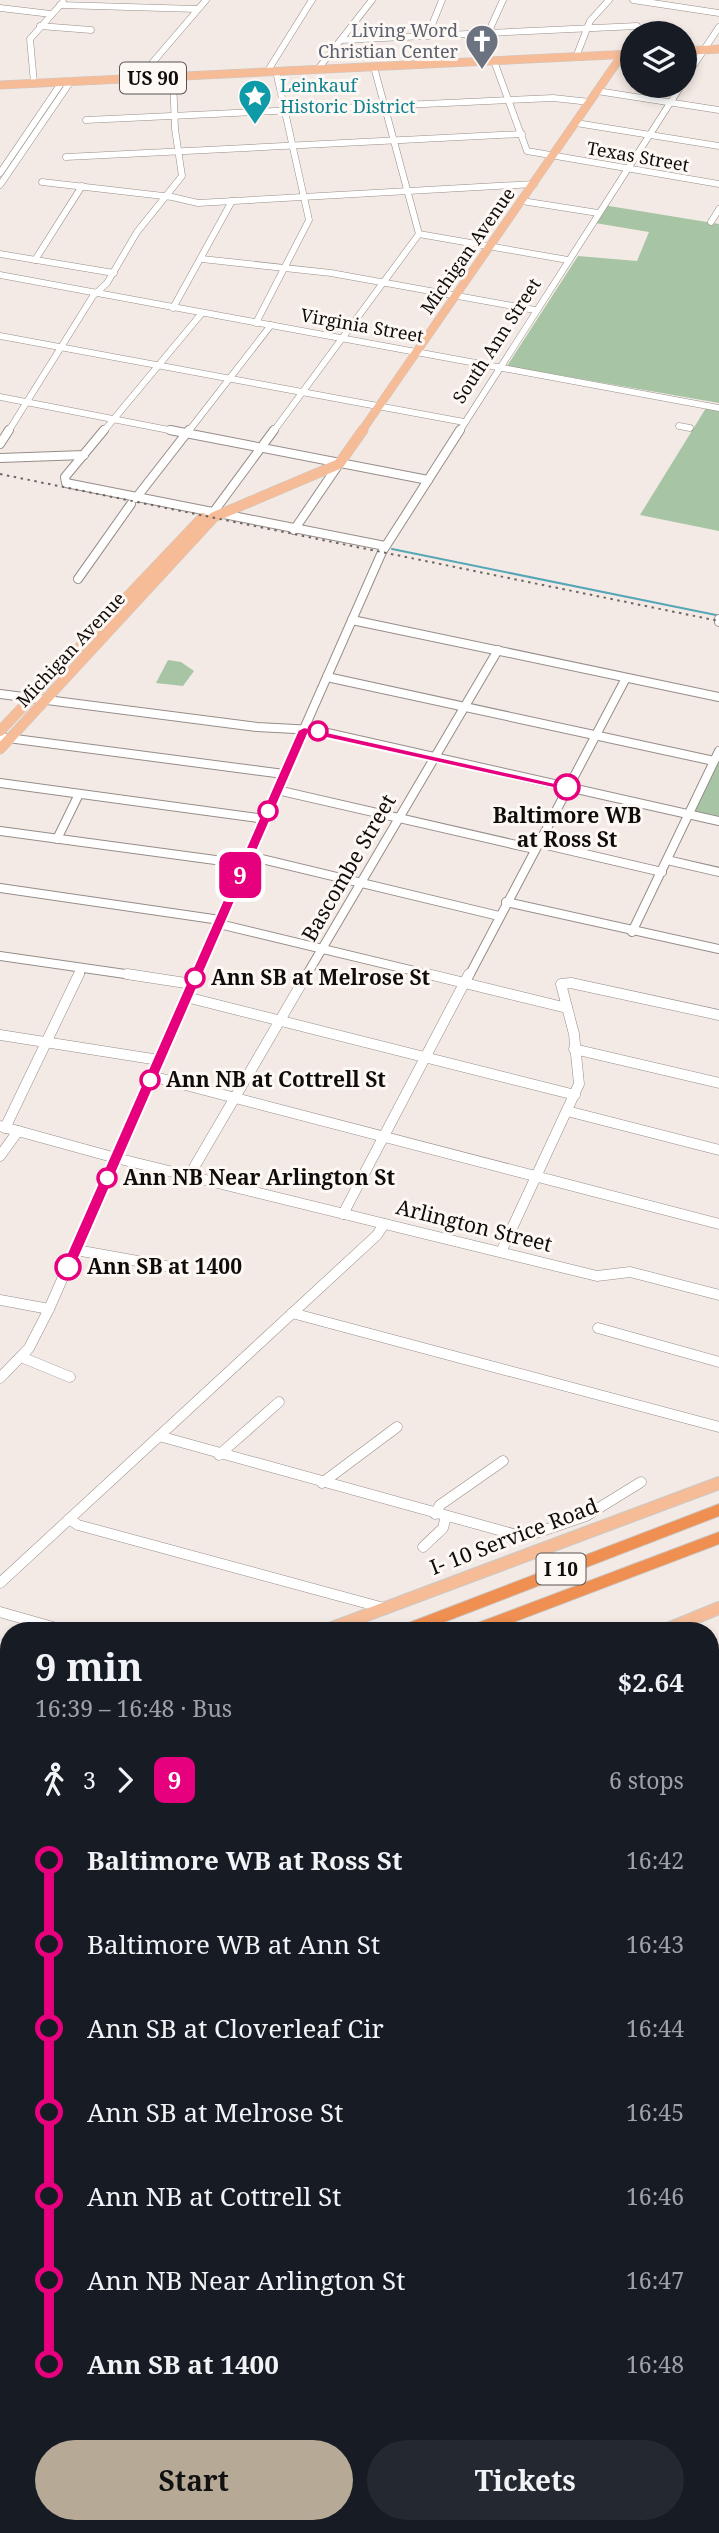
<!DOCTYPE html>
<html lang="en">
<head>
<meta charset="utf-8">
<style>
	:root { --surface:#171b24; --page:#242831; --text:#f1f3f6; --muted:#9ea1a6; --accent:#b6aa97 }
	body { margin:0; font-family:"Noto Serif",serif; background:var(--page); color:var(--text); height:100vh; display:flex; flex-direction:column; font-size:26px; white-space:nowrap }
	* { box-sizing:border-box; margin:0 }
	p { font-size:23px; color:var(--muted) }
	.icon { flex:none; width:38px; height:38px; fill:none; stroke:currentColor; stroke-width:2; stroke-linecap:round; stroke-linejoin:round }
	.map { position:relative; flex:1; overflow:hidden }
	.details { position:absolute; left:0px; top:1622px; width:719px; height:912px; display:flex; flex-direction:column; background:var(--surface); border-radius:28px 28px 0 0; box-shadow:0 4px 10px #0003 }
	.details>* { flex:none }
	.badge { padding:0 14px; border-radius:10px; font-size:24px; line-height:46px }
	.controls { position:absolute; left:620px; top:21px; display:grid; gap:14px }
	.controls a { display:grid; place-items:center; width:77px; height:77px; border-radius:50%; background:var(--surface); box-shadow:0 4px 10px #0003; font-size:35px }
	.map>.badge { position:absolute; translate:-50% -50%; box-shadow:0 0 0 4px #fff }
	.legs { display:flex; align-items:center; gap:10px; height:77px; padding:0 35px; font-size:23px }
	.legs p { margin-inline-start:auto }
	.summary { display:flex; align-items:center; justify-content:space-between; height:119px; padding:0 35px }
	h1 { font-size:38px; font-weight:700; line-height:52px }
	.action { display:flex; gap:14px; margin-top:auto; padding:14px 35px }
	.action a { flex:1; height:80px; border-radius:42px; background:var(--accent); color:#111; font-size:28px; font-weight:700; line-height:80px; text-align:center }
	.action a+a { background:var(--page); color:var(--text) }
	ul { padding:0 35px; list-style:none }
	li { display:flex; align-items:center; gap:24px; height:84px; font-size:26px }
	li i { display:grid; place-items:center; width:10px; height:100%; margin:0 9px; background:currentColor }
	li i::after { content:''; width:18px; height:18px; margin:-9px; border:5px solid; border-radius:50%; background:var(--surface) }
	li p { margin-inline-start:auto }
	li:first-child i { background:linear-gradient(#0000 50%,currentColor 0) }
	li:last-child i { background:linear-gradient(currentColor 50%,#0000 0) }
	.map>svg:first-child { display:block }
	.green { fill:#a7c5a4 }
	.forest { fill:#a0cc9c }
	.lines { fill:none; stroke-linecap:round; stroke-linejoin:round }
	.stream { stroke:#56a6b7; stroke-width:2 }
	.minor-far3-casing { stroke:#968d88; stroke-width:7 }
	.minor-far2-casing { stroke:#968d88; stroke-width:10 }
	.minor-far1-casing { stroke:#968d88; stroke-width:11 }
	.minor-casing { stroke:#968d88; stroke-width:14 }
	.major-far3-casing { stroke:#cacac9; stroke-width:9 }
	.major-far2-casing { stroke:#cacac9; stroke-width:11 }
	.major-far1-casing { stroke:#cacac9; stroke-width:14 }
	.major-casing { stroke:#cacac9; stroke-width:18 }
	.highway-casing { stroke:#cacac9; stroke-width:2 }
	.minor-far3 { stroke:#fff; stroke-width:6 }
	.minor-far2 { stroke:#fff; stroke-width:8 }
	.minor-far1 { stroke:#fff; stroke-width:10 }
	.minor { stroke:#fff; stroke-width:12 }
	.major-far3 { stroke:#f5bc97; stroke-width:8 }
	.major-far2 { stroke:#f5bc97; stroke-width:10 }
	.major-far1 { stroke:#f5bc97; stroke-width:12 }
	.major { stroke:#f5bc97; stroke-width:16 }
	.highway { fill:#ef8f51; fill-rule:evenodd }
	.rail-far2 { stroke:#6d6764; stroke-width:2; stroke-dasharray:2.5 4.5; stroke-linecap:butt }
	.rail-far1 { stroke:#6d6764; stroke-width:2.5; stroke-dasharray:3.5 7; stroke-linecap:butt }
	.rail { stroke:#6d6764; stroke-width:3.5; stroke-dasharray:4.5 9; stroke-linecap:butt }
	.line-1 { fill:#e6007e; stroke:#fff; stroke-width:2 }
	.stop-1-dot { fill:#fff; stroke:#e6007e; stroke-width:3.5 }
	.labels { text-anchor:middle; stroke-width:6; stroke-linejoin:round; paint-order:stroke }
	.far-worship-label { font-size:18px; fill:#5b616d; stroke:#fef8f5; text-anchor:end }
	.far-culture-label { font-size:18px; fill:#0d838f; stroke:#fef8f5; text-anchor:start }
	.far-street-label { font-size:18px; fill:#0f0c0a; stroke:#fef8f5 }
	.shield { fill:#fef8f5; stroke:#575350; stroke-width:2 }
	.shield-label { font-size:19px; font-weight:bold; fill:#0f0c0a }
	.stop-label { font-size:21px; font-weight:bold; fill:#0f0c0a; stroke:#fef8f5; text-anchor:start }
	.street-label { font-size:21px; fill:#0f0c0a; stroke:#fef8f5 }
</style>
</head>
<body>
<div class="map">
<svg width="719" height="2533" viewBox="0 0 719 2533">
	<rect width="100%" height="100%" fill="#f4eae5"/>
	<!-- green -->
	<g class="green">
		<polygon points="603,205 719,224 719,403 507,366 578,256 637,261 649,232 595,223"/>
		<polygon points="706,408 719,410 719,531 640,515"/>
		<polygon points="168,660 181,662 194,671 183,686 156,683"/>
		<polygon points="719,751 719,821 689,815"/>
	</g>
	<!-- forest -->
	<polygon class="forest" points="9,1939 9,2108 0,2105 0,1943"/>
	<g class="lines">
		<!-- stream -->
		<polyline class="stream" points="392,549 716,615"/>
		<defs>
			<g id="minor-far3">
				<polyline points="633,0 719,13"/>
				<polyline points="60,5 197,9"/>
				<polyline points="0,8 51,14"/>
				<polyline points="40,26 91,30"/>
				<polyline points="428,35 442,0"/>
				<polyline points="341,40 637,26"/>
				<polyline points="576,57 590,21 609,0"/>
				<polyline points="494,61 527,151 719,184"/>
				<polyline points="475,62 503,0"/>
				<polyline points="374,67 419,234"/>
				<polyline points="318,69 372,0"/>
				<polyline points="267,72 312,0"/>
				<polyline points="145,78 153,62 206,0"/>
				<polyline points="684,80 719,27"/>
				<polyline points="34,83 30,39 63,2"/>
				<polyline points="597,91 719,110"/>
				<polyline points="86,120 553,98 590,102"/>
				<polyline points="576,123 719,146"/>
				<polyline points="66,157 522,134"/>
				<polyline points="0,173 62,82"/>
				<polyline points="42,182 172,197 198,203 534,184"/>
				<polyline points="0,185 71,81"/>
				<polyline points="522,201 598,213"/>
				<polyline points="711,222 719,209"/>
				<polyline points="419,234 568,260"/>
				<polyline points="0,254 114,273"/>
				<polyline points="202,259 331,273 535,310"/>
				<polyline points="35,260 82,186"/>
				<polyline points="0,275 719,408"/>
				<polyline points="173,308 232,201"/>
				<polyline points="256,323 309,220 276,71"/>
				<polyline points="0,336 464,422"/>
				<polyline points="0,397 179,432"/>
				<polyline points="679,426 690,428"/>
				<polyline points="8,432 93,296 107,283 137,232 182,176 175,129 173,77"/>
				<polyline points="103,432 202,313"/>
				<polyline points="188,432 271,325"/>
				<polyline points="273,432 419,234"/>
				<polyline points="459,432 681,86"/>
			</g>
			<g id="minor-far2">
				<polyline points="104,430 65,477 66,483 385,546"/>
				<polyline points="170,430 428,480"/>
				<polyline points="0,444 9,430"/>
				<polyline points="0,458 84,455"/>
				<polyline points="136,498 189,430"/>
				<polyline points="215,510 274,430"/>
				<polyline points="294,530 339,464"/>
				<polyline points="78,579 131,504"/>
				<polyline points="719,619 719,622"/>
				<polyline points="352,620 719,697"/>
				<polyline points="327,677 714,761"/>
				<polyline points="0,694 257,727 314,730 719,821"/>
				<polyline points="0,737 284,774"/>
				<polyline points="0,783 265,819"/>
				<polyline points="277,790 534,849"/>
				<polyline points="0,831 245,864"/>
				<polyline points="57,839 79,794"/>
				<polyline points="538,843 662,872"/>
				<polyline points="249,856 499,916"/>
				<polyline points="667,860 719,872"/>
				<polyline points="0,888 220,920"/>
				<polyline points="506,902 719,949"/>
				<polyline points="219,924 435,976"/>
				<polyline points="632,932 719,751"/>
				<polyline points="0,956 139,976"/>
				<polyline points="78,976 82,968"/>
				<polyline points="195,976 382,552 460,430"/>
				<polyline points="306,976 498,650"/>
				<polyline points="469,976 626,678"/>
			</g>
			<g id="minor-far1">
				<polyline points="127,974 192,984"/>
				<polyline points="428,974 567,1008"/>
				<polyline points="186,997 575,1095"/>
				<polyline points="0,1035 159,1060"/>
				<polyline points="574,1049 719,1083"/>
				<polyline points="151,1076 719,1224"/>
				<polyline points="567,1111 719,1150"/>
				<polyline points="0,1126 116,1158 597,1276 630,1272 719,1295"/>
				<polyline points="5,1128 79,974"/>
				<polyline points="0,1156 18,1131"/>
				<polyline points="189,1176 307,974"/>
				<polyline points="343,1214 469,974"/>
				<polyline points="76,1250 182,1269"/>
				<polyline points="501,1252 579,1084 574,1034 561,984 571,983 719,1015"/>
				<polyline points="0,1300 49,1309"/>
				<polyline points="292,1313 719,1427"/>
				<polyline points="598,1328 719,1362"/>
				<polyline points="21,1357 70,1377"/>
				<polyline points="0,1378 29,1348 49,1309 196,974"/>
				<polyline points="159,1436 524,1537 586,1516 641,1482"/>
				<polyline points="219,1455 279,1402"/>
				<polyline points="322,1483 397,1427"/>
				<polyline points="435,1514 440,1505 503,1461"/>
				<polyline points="69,1519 78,1525 384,1608"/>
				<polyline points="423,1547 443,1528 446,1516"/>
				<polyline points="0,1583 377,1235 384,1224"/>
				<polyline points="0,1612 67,1631"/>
			</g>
			<g id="minor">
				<polyline points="0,1734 9,1736"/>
				<polyline points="710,1835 719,1838"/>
				<polyline points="710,1955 719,1958"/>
				<polyline points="710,2093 719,2073"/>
				<polyline points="0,2339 9,2320"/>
				<polyline points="0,2419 9,2423"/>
				<polyline points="261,2533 264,2525"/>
				<polyline points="583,2533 585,2525"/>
			</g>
			<g id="major-far3">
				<polyline points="684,51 719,49"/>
				<polyline points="0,85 632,54"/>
				<polyline points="361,432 622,55"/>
			</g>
			<g id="major-far2">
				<polyline points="0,731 202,518"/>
				<polyline points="0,749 214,517 339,464 363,430"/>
			</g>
			<g id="major-far1">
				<polyline points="324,1631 719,1483"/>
				<polyline points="663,1631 719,1608"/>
			</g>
			<polyline id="major" points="0,1754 9,1749"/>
			<g id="highway">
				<polygon points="719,1504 719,1516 421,1631 396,1631 398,1627"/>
				<polygon points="719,1532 719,1544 490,1631 465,1631 467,1627"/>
				<polygon points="9,1792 9,1807 0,1810 0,1795"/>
				<polygon points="9,1823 9,1837 0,1840 0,1826"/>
				<polygon points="9,1866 9,1881 0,1884 0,1869"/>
			</g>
		</defs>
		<!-- minor-far3 casing -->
		<use href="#minor-far3" class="minor-far3-casing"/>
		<!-- minor-far2 casing -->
		<use href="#minor-far2" class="minor-far2-casing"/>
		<!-- minor-far1 casing -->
		<use href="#minor-far1" class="minor-far1-casing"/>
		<!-- minor casing -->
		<use href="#minor" class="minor-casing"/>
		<!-- major-far3 casing -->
		<use href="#major-far3" class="major-far3-casing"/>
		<!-- major-far2 casing -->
		<use href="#major-far2" class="major-far2-casing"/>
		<!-- major-far1 casing -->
		<use href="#major-far1" class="major-far1-casing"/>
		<!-- major casing -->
		<use href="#major" class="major-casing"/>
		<!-- highway casing -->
		<use href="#highway" class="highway-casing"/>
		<!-- minor-far3 -->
		<use href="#minor-far3" class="minor-far3"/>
		<!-- minor-far2 -->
		<use href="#minor-far2" class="minor-far2"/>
		<!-- minor-far1 -->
		<use href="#minor-far1" class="minor-far1"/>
		<!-- minor -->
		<use href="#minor" class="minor"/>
		<!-- major-far3 -->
		<use href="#major-far3" class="major-far3"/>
		<!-- major-far2 -->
		<use href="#major-far2" class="major-far2"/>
		<!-- major-far1 -->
		<use href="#major-far1" class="major-far1"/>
		<!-- major -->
		<use href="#major" class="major"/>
		<!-- highway -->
		<use href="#highway" class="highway"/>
		<!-- rail-far2 -->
		<polyline class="rail-far2" points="0,474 719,621"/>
		<!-- rail-far1 -->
		<g class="rail-far1">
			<polyline points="710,1639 719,1635"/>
			<polyline points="710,1661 719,1660"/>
		</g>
		<!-- rail -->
		<g class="rail">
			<polyline points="0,1921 9,1918"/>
			<polyline points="0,2396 9,2399"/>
			<polyline points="0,2444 9,2447"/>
			<polyline points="213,2525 221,2528"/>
		</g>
	</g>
	<!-- line-1 -->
	<polygon class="line-1" points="304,727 573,787 567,791 308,734 75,1267 68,1272 63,1271 61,1267 298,730"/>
	<!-- icons -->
	<defs>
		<symbol id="church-pin" viewBox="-11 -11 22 30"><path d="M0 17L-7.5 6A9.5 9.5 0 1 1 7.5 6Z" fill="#6b7280" stroke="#fef8f5"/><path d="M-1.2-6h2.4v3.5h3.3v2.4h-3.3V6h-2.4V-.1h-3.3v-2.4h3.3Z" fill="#fff"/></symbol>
		<symbol id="sight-pin" viewBox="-11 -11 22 30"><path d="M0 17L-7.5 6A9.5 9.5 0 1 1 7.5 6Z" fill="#0f9aa8" stroke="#fef8f5"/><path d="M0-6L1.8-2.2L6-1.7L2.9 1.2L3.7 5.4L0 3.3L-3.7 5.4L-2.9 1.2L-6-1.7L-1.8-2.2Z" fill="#fff"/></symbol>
	</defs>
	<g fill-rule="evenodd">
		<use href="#church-pin" x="463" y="22" width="38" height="52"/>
		<use href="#sight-pin" x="236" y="77" width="38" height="52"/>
	</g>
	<!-- markers -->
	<g class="stop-1-dot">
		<circle cx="318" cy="731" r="9"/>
		<circle cx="567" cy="787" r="12"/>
		<circle cx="268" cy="811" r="9"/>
		<circle cx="195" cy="978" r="9"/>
		<circle cx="150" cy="1080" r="9"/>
		<circle cx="107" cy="1178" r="9"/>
		<circle cx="68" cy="1267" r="12"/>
	</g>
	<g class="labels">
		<!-- far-worship labels -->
		<g class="far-worship-label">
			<text x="458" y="37">Living Word<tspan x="458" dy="21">Christian Center</tspan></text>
		</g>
		<!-- far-culture labels -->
		<g class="far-culture-label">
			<text x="280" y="92">Leinkauf<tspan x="280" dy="21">Historic District</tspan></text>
		</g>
		<!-- far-street labels -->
		<g class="far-street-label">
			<text transform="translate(638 157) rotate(10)" y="6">Texas Street</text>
			<text transform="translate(468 251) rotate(-55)" y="6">Michigan Avenue</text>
			<text transform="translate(362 326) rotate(10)" y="6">Virginia Street</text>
			<text transform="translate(497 341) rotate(-57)" y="6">South Ann Street</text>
			<text transform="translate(71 650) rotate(-47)" y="6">Michigan Avenue</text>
		</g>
		<!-- shield labels -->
		<g class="shield">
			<rect x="120" y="62.5" width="66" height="31" rx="5"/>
			<rect x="536.5" y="1553.5" width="49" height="31" rx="5"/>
		</g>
		<g class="shield-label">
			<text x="153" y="85">US 90</text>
			<text x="561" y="1576">I 10</text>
		</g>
		<!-- stop labels -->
		<g class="stop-label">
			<text x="567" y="823" text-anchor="middle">Baltimore WB<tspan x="567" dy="24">at Ross St</tspan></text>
			<text x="211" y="985">Ann SB at Melrose St</text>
			<text x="166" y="1087">Ann NB at Cottrell St</text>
			<text x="123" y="1185">Ann NB Near Arlington St</text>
			<text x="87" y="1274">Ann SB at 1400</text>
		</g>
		<!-- street labels -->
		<g class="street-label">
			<text transform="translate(349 868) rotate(-60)" y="7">Bascombe Street</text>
			<text transform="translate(474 1226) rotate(14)" y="7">Arlington Street</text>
			<text transform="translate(514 1537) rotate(-21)" y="7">I- 10 Service Road</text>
		</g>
	</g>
</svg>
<div class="controls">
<a><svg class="icon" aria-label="layers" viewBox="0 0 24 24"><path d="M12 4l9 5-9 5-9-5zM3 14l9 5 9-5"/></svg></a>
</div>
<b class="badge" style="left:240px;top:875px;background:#e6007e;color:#fff">9</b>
<section class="details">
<div class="summary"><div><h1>9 min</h1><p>16:39 – 16:48 · Bus</p></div><b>$2.64</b></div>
<div class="legs"><svg class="icon" aria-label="walk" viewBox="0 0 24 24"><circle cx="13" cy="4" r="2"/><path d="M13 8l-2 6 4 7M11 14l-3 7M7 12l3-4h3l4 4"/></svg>3<svg class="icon" aria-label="forward" viewBox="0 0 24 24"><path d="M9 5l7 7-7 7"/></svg><b class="badge" style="background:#e6007e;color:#fff">9</b><p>6 stops</p></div>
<ul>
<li><i style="color:#e6007e"></i><b>Baltimore WB at Ross St</b><p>16:42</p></li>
<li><i style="color:#e6007e"></i><span>Baltimore WB at Ann St</span><p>16:43</p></li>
<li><i style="color:#e6007e"></i><span>Ann SB at Cloverleaf Cir</span><p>16:44</p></li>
<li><i style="color:#e6007e"></i><span>Ann SB at Melrose St</span><p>16:45</p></li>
<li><i style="color:#e6007e"></i><span>Ann NB at Cottrell St</span><p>16:46</p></li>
<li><i style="color:#e6007e"></i><span>Ann NB Near Arlington St</span><p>16:47</p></li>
<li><i style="color:#e6007e"></i><b>Ann SB at 1400</b><p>16:48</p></li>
</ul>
<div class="action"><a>Start</a><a>Tickets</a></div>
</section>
</div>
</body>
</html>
